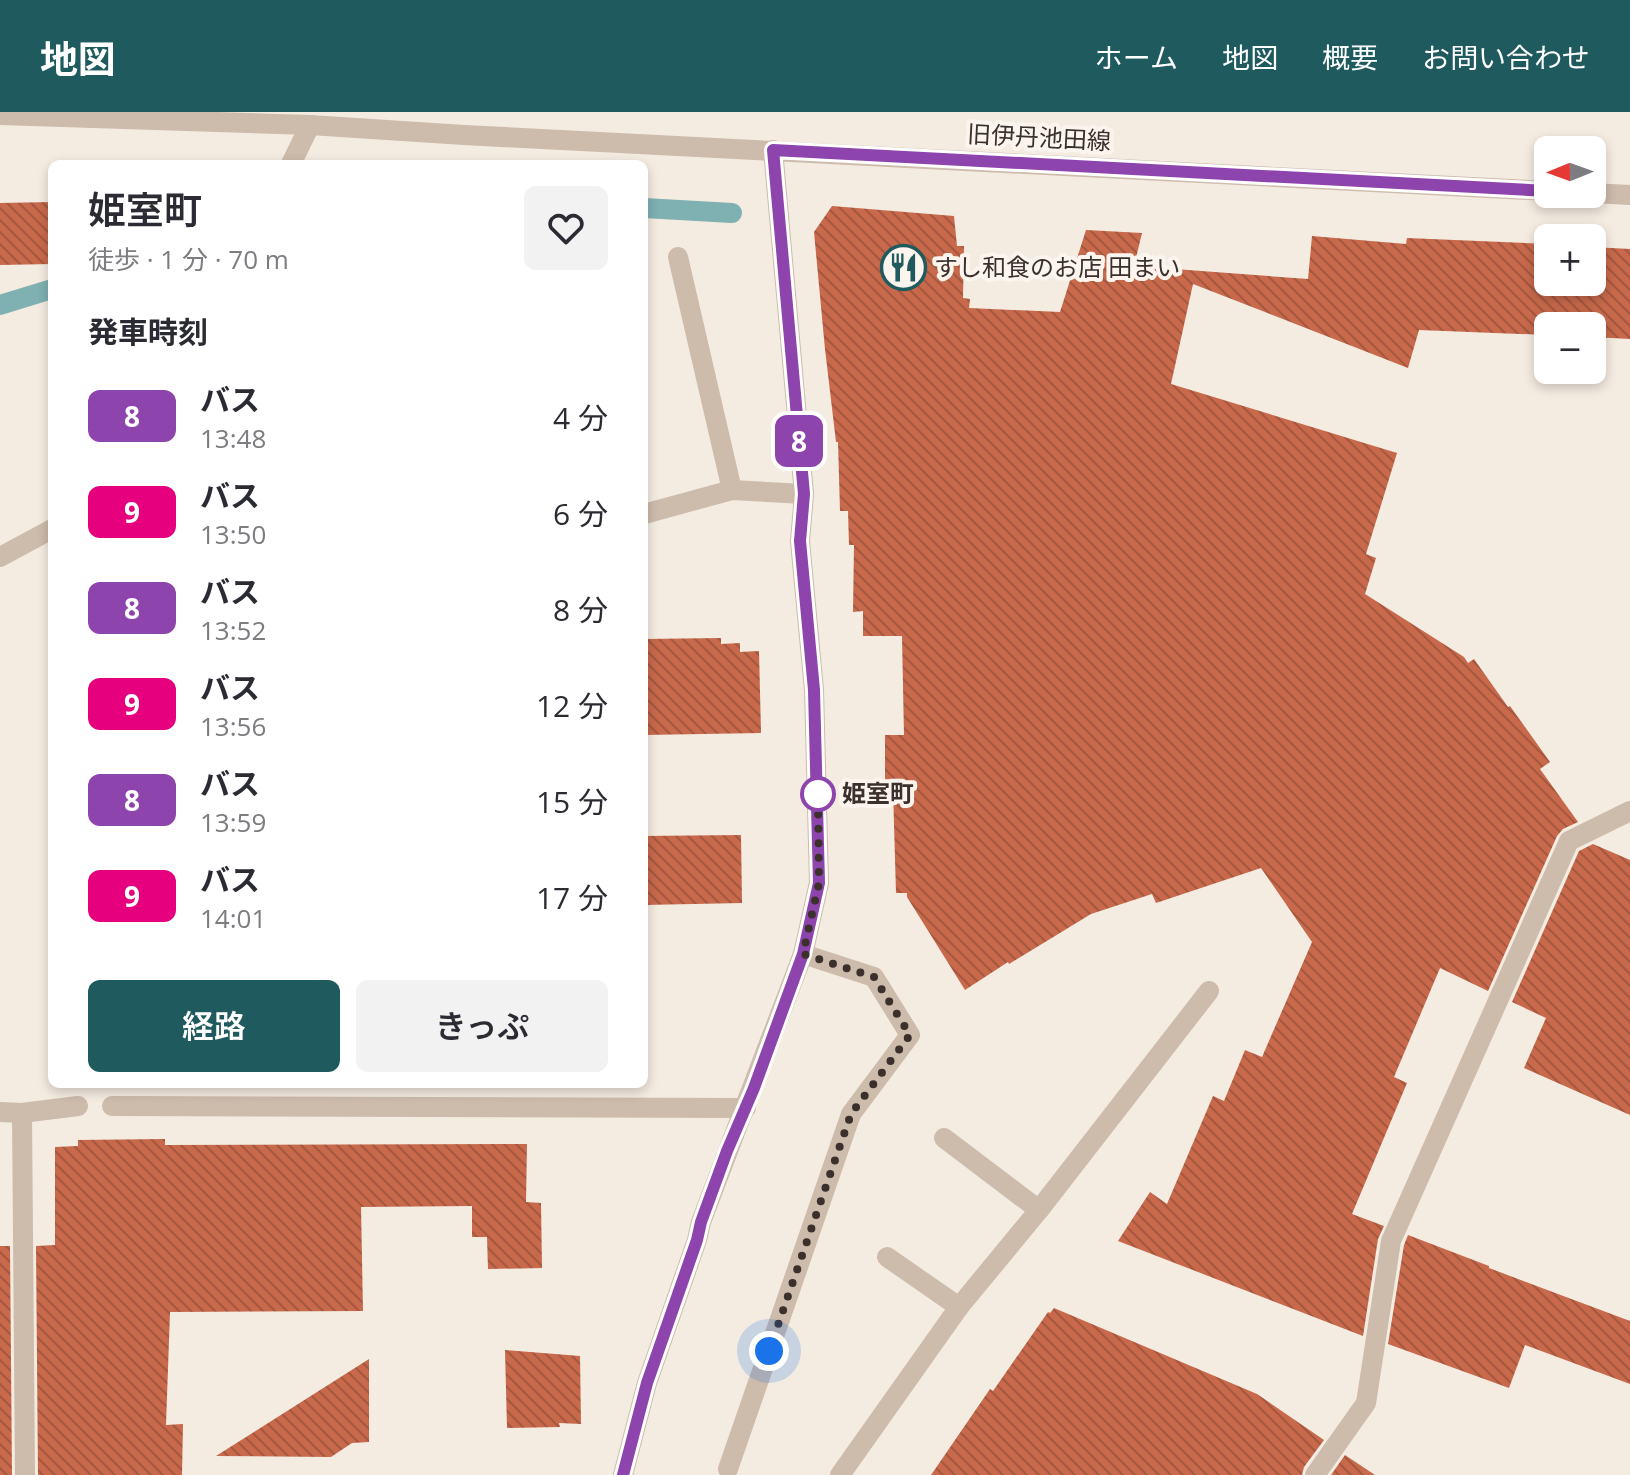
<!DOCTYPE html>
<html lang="ja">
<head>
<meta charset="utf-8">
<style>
	:root { --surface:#fff; --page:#f2f2f3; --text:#2b2b33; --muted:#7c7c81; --accent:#1f5a5e }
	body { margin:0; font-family:"Open Sans","Noto Sans JP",sans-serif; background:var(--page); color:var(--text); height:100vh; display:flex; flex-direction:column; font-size:30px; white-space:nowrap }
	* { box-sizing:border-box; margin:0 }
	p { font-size:26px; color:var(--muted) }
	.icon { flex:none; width:44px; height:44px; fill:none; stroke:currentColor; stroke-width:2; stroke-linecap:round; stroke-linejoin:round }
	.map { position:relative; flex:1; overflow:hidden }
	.sheet { position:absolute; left:48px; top:48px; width:600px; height:928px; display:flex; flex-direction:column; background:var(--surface); border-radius:12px; box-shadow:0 4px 12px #0003 }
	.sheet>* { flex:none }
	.badge { padding:0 16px; border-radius:12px; font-size:28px; line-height:52px }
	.needle { width:52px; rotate:269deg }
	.buttons { position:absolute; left:1534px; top:24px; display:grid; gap:16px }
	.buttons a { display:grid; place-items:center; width:72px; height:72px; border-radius:12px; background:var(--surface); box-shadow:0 4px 12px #0003; font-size:40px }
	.you { position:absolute; width:40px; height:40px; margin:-20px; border:6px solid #fff; border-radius:50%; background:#1a73e8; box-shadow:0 0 0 12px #1a73e833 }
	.map>.badge { position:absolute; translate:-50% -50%; box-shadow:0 0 0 4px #fff }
	h2 { padding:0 40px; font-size:30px; line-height:72px }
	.round { display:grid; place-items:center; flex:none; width:84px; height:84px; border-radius:12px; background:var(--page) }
	.headline { display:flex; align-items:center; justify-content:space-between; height:136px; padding:0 40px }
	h1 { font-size:38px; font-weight:600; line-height:60px }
	.button { display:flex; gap:16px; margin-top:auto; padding:16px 40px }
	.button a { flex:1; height:92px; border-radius:12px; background:var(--accent); color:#fff; font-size:32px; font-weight:600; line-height:92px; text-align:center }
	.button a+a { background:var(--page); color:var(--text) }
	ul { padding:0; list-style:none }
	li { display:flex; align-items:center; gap:24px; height:96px; padding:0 40px }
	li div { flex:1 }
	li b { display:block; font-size:30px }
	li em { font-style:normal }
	li .badge { min-width:88px; font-weight:700; text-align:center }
	header { display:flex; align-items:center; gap:48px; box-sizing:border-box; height:112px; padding:0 40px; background:var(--accent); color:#fff }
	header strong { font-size:38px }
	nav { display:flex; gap:44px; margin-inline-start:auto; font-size:28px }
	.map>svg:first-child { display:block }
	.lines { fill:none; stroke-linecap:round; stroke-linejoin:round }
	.stream { stroke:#7fb0b2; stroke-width:20 }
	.building { fill:url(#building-back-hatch) }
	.service { stroke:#cdbbac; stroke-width:20 }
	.minor { stroke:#cdbbac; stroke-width:20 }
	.tertiary { stroke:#cdbbac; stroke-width:20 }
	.line-casing { stroke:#fff; stroke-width:18 }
	.line { stroke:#8e44ad; stroke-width:12 }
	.walk { stroke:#3b302b; stroke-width:8; stroke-dasharray:0 14.4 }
	.stop-dot { fill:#fff; stroke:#8e44ad; stroke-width:4 }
	.labels { text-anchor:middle; stroke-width:8; stroke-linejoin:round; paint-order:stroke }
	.street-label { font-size:24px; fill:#3b302b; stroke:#fbf5ee }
	.poi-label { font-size:24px; fill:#3b302b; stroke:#fbf5ee; text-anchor:start }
	.stop-label { font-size:24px; font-weight:bold; fill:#3b302b; stroke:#fbf5ee; text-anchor:start }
</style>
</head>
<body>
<header>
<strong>地図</strong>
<nav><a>ホーム</a><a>地図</a><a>概要</a><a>お問い合わせ</a></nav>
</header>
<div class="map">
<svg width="1630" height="1363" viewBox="0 0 1630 1363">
	<defs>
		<pattern id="building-back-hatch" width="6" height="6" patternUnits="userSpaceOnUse" patternTransform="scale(2)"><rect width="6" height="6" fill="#c8694b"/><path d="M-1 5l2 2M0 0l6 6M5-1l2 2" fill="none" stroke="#a4573f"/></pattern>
	</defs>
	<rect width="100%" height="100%" fill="#f4ebe1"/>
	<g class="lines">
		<!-- stream -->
		<g class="stream">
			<polyline points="644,96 732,101"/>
			<polyline points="0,193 52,177"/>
		</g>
	</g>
	<!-- building -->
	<g class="building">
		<polygon points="52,90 52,152 0,153 0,91"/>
		<polygon points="832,94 954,104 957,134 964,134 963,186 970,187 969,196 1060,200 1086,118 1142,121 1134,154 1308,167 1312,124 1406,132 1407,126 1548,132 1548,170 1592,170 1592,135 1630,137 1630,227 1592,225 1592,214 1548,214 1548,223 1419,218 1408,256 1193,172 1171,272 1397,341 1366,442 1376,446 1365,482 1464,545 1468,551 1474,547 1508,595 1510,594 1550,650 1540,657 1578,710 1563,717 1557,724 1488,879 1440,856 1394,965 1407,971 1352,1102 1384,1114 1378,1127 1363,1224 1118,1129 1150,1080 1167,1092 1213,984 1224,989 1245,938 1262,945 1312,830 1261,756 1156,791 1152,782 1091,802 1009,852 1008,850 965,878 907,785 907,781 896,781 893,677 885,677 885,623 904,623 902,524 863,524 863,499 853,500 854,433 849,433 848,399 840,399 838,330 836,330 825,237 814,120"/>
		<polygon points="721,526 721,532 740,531 740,540 759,539 761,621 644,623 644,527"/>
		<polygon points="741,723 742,791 644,793 644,724"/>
		<polygon points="1593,732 1630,748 1630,1003 1524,956 1546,906 1512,890 1579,739"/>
		<polygon points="165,1027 165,1033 527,1032 526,1090 541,1091 542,1156 488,1157 487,1125 472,1125 472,1094 361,1095 363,1199 170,1200 166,1313 183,1312 182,1363 38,1363 36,1134 55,1133 55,1035 78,1034 78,1028"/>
		<polygon points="1408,1123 1489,1154 1489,1156 1630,1209 1630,1272 1525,1233 1509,1276 1388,1232 1404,1133"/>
		<polygon points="0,1134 10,1134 12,1363 0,1363"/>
		<polygon points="1054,1196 1257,1282 1324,1328 1304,1355 1302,1363 931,1363 990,1277 993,1279 1048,1200 1050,1201"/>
		<polygon points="505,1238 580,1244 581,1312 559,1311 560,1315 507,1316"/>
		<polygon points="369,1247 369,1330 352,1331 331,1345 216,1344"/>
		<polygon points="1345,1343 1375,1363 1331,1363"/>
	</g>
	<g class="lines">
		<!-- service -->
		<g class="service">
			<polyline points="291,52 310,13"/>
			<polyline points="678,145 732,378"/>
			<polyline points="644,402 732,378 804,382"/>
			<polyline points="0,445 52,417"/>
			<polyline points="112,994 746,996"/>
			<polyline points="0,1000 22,1001 78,994"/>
			<polyline points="22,1001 25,1363"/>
			<polyline points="944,1026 1039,1098"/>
			<polyline points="887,1145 959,1195"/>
			<polyline points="728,1357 851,1002 910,923 874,865 803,842"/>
			<polyline points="840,1363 959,1195 1039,1098 1209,879"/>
		</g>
		<!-- minor -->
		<g class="minor">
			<polyline points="623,1363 647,1271 697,1128 701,1110 803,842 819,771 814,578 800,429 804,382 773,38"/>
			<polyline points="1315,1363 1366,1291 1391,1129 1569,729 1630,699"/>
		</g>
		<!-- tertiary -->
		<g class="tertiary">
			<polyline points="0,3 310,13 464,23 1548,79"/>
			<polyline points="1592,81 1630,83"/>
		</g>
	</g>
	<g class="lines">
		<defs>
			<polyline id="line" points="623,1363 647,1271 697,1128 701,1110 727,1039 754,976 803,842 819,771 814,578 800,429 804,382 773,38 1548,79"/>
		</defs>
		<!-- line casing -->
		<use href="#line" class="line-casing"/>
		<!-- line -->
		<use href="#line" class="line"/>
		<!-- walk -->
		<polyline class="walk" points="769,1239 851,1002 910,923 874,865 803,842 819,771 818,682"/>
	</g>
	<!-- icons -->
	<defs>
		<symbol id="restaurant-ring" viewBox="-11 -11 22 22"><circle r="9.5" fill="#fbf5ee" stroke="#1f5a5e" stroke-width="1.5"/><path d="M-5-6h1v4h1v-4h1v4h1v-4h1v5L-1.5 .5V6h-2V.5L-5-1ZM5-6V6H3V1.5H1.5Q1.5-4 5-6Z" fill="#1f5a5e"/></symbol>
	</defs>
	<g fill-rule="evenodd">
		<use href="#restaurant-ring" x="878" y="130" width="51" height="51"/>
	</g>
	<!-- markers -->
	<circle class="stop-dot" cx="818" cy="682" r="16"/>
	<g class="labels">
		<!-- street labels -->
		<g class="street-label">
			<text transform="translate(1039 26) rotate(3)" y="8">旧伊丹池田線</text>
		</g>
		<!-- poi labels -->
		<g class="poi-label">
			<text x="934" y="164">すし和食のお店 田まい</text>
		</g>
		<!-- stop labels -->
		<g class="stop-label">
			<text x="842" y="690">姫室町</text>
		</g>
	</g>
</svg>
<div class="buttons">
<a><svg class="needle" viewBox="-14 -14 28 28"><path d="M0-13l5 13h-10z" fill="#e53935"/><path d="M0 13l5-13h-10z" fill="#7c7c81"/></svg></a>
<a>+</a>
<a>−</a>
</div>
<div class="you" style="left:769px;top:1239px"></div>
<b class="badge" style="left:799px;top:329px;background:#8e44ad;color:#fff">8</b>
<section class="sheet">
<div class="headline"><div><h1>姫室町</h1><p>徒歩 · 1 分 · 70 m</p></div><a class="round"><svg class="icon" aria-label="heart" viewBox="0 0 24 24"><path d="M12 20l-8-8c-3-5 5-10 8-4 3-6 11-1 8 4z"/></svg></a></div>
<h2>発車時刻</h2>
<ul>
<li><span class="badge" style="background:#8e44ad;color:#fff">8</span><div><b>バス</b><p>13:48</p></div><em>4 分</em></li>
<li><span class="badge" style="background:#e6007e;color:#fff">9</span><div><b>バス</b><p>13:50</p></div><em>6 分</em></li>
<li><span class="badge" style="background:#8e44ad;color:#fff">8</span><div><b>バス</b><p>13:52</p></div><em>8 分</em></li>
<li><span class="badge" style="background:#e6007e;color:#fff">9</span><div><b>バス</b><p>13:56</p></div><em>12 分</em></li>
<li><span class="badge" style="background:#8e44ad;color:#fff">8</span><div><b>バス</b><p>13:59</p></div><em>15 分</em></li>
<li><span class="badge" style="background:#e6007e;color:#fff">9</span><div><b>バス</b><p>14:01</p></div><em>17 分</em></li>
</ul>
<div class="button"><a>経路</a><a>きっぷ</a></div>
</section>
</div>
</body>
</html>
